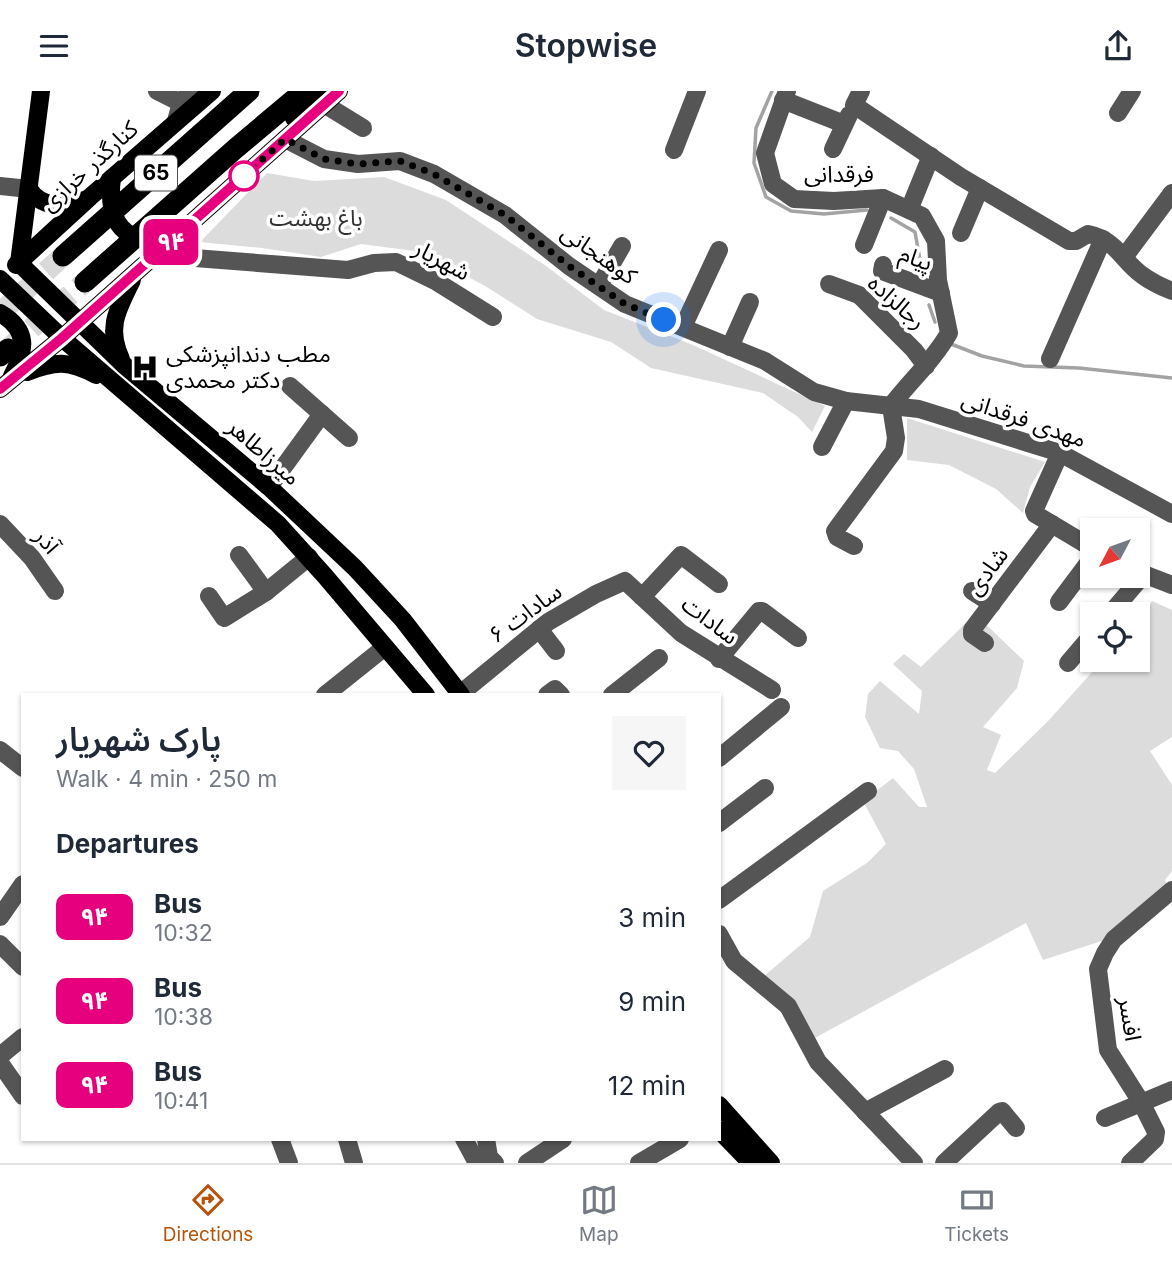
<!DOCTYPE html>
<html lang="en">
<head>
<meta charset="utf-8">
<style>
	:root { --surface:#fff; --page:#f6f6f7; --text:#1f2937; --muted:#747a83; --line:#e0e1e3; --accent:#b45309 }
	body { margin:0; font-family:Inter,"Noto Sans Arabic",sans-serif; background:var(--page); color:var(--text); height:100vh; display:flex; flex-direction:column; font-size:26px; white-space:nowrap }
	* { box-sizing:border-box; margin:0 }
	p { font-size:23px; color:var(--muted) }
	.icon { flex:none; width:38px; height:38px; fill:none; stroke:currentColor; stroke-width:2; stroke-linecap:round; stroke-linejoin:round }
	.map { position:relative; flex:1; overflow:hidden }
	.panel { position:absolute; left:21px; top:602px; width:700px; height:448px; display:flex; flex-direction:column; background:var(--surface); border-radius:0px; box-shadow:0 2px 5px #0004 }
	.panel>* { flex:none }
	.badge { padding:0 14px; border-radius:10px; font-size:24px; line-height:46px }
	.needle { width:46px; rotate:229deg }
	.fabs { position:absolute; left:1080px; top:427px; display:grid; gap:14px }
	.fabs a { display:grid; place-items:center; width:70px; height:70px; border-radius:0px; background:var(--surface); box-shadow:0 2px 5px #0004; font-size:35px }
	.you { position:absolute; width:35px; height:35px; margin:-18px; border:5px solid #fff; border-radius:50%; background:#1a73e8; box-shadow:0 0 0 10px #1a73e833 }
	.map>.badge { position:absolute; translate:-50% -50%; box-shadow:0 0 0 4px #fff }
	h2 { padding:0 35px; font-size:26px; line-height:63px }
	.round { display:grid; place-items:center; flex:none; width:74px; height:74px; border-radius:0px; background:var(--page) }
	.head { display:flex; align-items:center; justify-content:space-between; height:119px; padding:0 35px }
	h1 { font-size:33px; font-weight:600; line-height:52px }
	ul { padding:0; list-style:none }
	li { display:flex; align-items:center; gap:21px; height:84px; padding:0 35px }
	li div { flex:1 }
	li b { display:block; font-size:26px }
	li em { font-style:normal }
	li .badge { min-width:77px; font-weight:700; text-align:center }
	header { display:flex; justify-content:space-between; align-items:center; height:91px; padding:0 35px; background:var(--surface); font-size:32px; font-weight:600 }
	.tabs { display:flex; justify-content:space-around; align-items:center; height:98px; border-top:2px solid var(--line); background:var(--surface); font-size:19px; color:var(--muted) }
	.tabs a { display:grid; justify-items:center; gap:4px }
	.tabs .active { color:var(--accent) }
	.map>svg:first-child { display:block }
	.green { fill:#dcdcdc }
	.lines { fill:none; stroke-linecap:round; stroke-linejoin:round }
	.stream { stroke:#a3a3a3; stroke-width:3.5 }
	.highway-tunnel { stroke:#d9d9d9; stroke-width:21; stroke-dasharray:21 10; stroke-linecap:butt }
	.minor { stroke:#555; stroke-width:18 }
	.major { stroke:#000; stroke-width:18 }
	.highway { stroke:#000; stroke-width:21 }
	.line-casing { stroke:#fff; stroke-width:16 }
	.line { stroke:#e6007e; stroke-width:10 }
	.walk { stroke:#000; stroke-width:7; stroke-dasharray:0 12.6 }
	.stop-dot { fill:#fff; stroke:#e6007e; stroke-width:3.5 }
	.labels { text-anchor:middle; stroke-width:7; stroke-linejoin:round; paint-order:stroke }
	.shield { fill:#fff; stroke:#4c4c4c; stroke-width:2 }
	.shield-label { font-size:21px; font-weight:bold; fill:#000 }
	.street-label { font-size:23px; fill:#000; stroke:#fff }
	.park-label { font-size:23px; fill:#333; stroke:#fff }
	.poi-label { font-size:23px; fill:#000; stroke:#fff; text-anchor:start }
</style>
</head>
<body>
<header><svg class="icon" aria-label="menu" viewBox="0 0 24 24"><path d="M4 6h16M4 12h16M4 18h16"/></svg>Stopwise<svg class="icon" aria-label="share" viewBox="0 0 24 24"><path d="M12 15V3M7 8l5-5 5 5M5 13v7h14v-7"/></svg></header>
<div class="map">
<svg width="1172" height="1072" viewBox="0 0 1172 1072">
	<rect width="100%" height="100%" fill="#fff"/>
	<!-- green -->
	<g class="green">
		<polygon points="267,82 314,90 384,86 446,109 546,175 604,219 693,254 825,315 812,341 798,326 763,302 651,277 611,251 537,228 485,195 422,161 361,153 321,166 262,157 200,151"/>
		<polygon points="907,327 1045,371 1030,396 1023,422 996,398 949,374 907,369"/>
		<polygon points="1152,510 1172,519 1172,646 1150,660 1172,694 1172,780 1165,789 1168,795 1108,848 1043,869 1026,832 813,948 764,885 810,846 823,800 867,772 886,753 863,710 893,687 919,716 927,716 914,678 898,660 880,657 865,626 868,603 880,590 919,623 922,600 893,573 904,563 921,576 975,523 1024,570 1017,597 983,636 1001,644 987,679 995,682 1049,629 1103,569 1138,569 1138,530"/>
	</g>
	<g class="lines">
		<!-- stream -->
		<g class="stream">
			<polyline points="772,0 756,37 754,72 766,106 791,120 824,123 867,119"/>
			<polyline points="891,127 915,141 923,186"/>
			<polyline points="929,214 935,231"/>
			<polyline points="951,253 982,265 1024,275 1079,277 1172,287"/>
		</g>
		<!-- highway-tunnel -->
		<g class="highway-tunnel">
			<polyline points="0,222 63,165"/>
			<polyline points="8,258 85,191"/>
		</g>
		<!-- minor -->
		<g class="minor">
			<polyline points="157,0 181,12"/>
			<path d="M787,0L765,62L773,93L794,108L834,110L883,107L922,125L936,150L938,189L949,242C933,270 910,290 891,315L896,347L894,360L835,440L837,446L854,455"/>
			<path d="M861,0L854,14L961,86L1069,150H1076L1088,143C1117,149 1122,170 1142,184C1150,190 1162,196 1172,200"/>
			<polyline points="783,9 844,33"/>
			<polyline points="324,13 363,37"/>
			<polyline points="1118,22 1132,0"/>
			<polyline points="176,30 181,12 190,0"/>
			<polyline points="285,48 324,68 358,73 400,70 434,83 505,124 569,175 625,213 765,270 814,301 846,310 919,318 1060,362 1172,423"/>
			<polyline points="833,58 849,24"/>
			<polyline points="674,59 697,0"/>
			<polyline points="0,95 29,98"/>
			<polyline points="909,119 931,65"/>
			<polyline points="961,142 980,97"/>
			<polyline points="864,154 883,107"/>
			<polyline points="156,164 348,179 374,172 396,171 437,191 493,226"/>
			<polyline points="1125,165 1172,102"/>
			<polyline points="883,174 882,180 941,202"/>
			<polyline points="829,193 859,204 914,259 926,275"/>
			<polyline points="599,195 622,155"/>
			<polyline points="683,236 719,159"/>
			<polyline points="730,256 750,211"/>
			<polyline points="1050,268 1103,148"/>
			<polyline points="290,295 349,347"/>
			<polyline points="822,356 846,310"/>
			<polyline points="1060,362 1034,420 1035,423 1092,457"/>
			<polyline points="269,396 322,323"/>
			<polyline points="0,433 32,467 55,500"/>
			<polyline points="239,464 266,501"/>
			<polyline points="1138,481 1172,494"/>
			<polyline points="972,500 992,513"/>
			<polyline points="209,505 224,527 266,501 309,466"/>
			<polyline points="642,506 681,464 719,493"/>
			<polyline points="1059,511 1092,467"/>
			<polyline points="1110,523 1144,483"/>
			<polyline points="539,538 556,560"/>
			<polyline points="985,552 972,543 972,539 1052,433"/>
			<polyline points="719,568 759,520 762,520 798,547"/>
			<polyline points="1068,572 1092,544"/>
			<polyline points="460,603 548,531 596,503 625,490 681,542 772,599"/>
			<polyline points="325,604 385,556"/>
			<polyline points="547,604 555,598 561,604"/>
			<polyline points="612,604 659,567"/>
			<polyline points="0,659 23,677"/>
			<polyline points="719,667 781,616"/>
			<polyline points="719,732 765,697"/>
			<polyline points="719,809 868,700"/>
			<polyline points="0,826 23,793"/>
			<polyline points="719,843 734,870 788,915 818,971 914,1072"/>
			<polyline points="0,853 23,876"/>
			<polyline points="0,965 23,946"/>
			<polyline points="0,972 23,1005"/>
			<polyline points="865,1021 945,978"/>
			<polyline points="1105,1027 1172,999"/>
			<polyline points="280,1048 289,1072"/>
			<polyline points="347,1048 354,1072"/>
			<polyline points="464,1048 477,1072"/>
			<polyline points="486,1048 489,1066 495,1072"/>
			<polyline points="527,1072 563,1048"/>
			<polyline points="639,1072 680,1048"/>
			<polyline points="944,1072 999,1021 1002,1020 1016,1037"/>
			<polyline points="1130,1072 1155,1048 1156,1041 1141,1011 1108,959 1098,878 1105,862 1114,848 1172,799"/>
		</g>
		<!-- major -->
		<g class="major">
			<polyline points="41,0 19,172 124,274 269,396 355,477 403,529 461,604"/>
			<path d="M112,87C106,133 124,152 170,152"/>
			<path d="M29,98C41,117 65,117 84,109"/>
			<polyline points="16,174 90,106 212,0"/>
			<polyline points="0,188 62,247 278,433 325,485 426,604"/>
			<path d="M0,222C29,239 26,259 12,285"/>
			<path d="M121,268C106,236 118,218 132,189"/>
			<path d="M27,281C55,270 69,269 96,284"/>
			<polyline points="0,298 62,247 339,0"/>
			<polyline points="719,1014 771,1072"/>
			<polyline points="719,1039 751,1072"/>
		</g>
		<!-- highway -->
		<g class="highway">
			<polyline points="295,26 327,0"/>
			<polyline points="63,165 249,0"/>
			<polyline points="85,191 235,58 304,0"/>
			<polyline points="0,265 8,258"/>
		</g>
	</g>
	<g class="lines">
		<defs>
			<polyline id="line" points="0,298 62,247 339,0"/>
		</defs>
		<!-- line casing -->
		<use href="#line" class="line-casing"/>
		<!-- line -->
		<use href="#line" class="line"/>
		<!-- walk -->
		<polyline class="walk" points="244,85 285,48 324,68 358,73 400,70 434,83 505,124 569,175 625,213 664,229"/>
	</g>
	<!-- icons -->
	<defs>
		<symbol id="hospital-bare" viewBox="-9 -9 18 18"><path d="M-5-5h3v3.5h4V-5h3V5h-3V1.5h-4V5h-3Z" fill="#000" stroke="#fff" stroke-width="2.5" paint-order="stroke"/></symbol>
	</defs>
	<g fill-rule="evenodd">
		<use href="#hospital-bare" x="126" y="257" width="38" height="38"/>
	</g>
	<!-- markers -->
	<circle class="stop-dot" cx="244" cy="85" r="14"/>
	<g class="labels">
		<!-- shield labels -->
		<rect class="shield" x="135" y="64.5" width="42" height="35" rx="5"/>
		<g class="shield-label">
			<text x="156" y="89">65</text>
		</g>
		<!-- street labels -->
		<g class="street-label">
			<text transform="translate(89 75) rotate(-42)" y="8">کنارگذر خرازی</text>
			<text x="839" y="91">فرقدانی</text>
			<text transform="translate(599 163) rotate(35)" y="8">کوهنجانی</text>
			<text transform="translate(916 167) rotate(20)" y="8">پیام</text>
			<text transform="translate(442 169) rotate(28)" y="8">شهریار</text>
			<text transform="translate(897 211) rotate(42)" y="8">رجالزاده</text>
			<text transform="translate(1024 328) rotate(19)" y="8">مهدی فرقدانی</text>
			<text transform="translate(264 361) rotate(41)" y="8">میرزاطاهر</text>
			<text transform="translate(47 450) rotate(50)" y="8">آذر</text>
			<text transform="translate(987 480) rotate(-53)" y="8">شادی</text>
			<text transform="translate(525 522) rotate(-36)" y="8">سادات ۶</text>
			<text transform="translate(710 529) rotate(37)" y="8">سادات</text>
			<text transform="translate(1130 928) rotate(81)" y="8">افسر</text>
		</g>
		<!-- park labels -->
		<g class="park-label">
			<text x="316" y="135">باغ بهشت</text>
		</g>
		<!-- poi labels -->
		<g class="poi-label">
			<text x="166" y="271">مطب دندانپزشکی<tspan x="166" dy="26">دکتر محمدی</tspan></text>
		</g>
	</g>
</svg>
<div class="fabs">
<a><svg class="needle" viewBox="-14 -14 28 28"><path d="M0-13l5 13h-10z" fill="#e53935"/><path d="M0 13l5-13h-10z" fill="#747a83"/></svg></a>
<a><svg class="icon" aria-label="locate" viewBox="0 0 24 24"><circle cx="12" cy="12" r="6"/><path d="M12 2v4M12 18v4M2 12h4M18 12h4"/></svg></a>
</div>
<div class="you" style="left:664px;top:229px"></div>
<b class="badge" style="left:171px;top:151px;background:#e6007e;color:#fff">۹۴</b>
<section class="panel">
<div class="head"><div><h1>پارک شهریار</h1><p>Walk · 4 min · 250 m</p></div><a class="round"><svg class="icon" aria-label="heart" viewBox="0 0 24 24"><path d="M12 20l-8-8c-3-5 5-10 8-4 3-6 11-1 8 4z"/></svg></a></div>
<h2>Departures</h2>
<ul>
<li><span class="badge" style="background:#e6007e;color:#fff">۹۴</span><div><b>Bus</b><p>10:32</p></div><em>3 min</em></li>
<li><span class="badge" style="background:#e6007e;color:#fff">۹۴</span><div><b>Bus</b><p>10:38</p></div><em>9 min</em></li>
<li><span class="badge" style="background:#e6007e;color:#fff">۹۴</span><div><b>Bus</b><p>10:41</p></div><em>12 min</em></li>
</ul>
</section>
</div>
<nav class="tabs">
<a class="active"><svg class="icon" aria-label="directions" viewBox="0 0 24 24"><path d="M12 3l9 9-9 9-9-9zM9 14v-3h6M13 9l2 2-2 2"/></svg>Directions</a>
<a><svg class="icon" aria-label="map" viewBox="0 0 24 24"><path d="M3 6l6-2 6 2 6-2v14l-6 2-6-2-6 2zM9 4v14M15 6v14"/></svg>Map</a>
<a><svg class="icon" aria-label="tickets" viewBox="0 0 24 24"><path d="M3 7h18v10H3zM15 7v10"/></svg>Tickets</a>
</nav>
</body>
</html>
